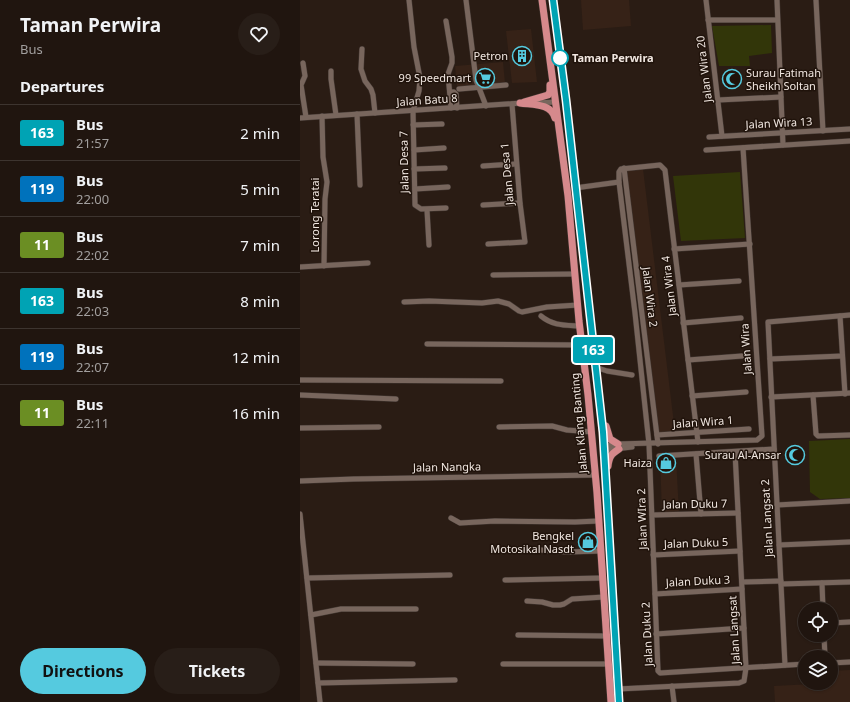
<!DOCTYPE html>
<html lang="en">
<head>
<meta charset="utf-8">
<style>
	:root { --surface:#20150f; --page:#281e18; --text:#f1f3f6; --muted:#a29f9e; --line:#3d342f; --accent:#55cadf }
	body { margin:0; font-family:"Noto Sans",sans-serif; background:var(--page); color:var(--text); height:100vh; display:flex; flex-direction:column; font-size:15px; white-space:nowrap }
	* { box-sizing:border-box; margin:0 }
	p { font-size:13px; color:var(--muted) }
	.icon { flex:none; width:22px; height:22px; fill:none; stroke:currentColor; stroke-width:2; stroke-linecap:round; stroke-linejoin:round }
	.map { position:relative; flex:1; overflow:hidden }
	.sheet { display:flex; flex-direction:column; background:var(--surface); width:300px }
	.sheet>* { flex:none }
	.badge { padding:0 8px; border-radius:3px; font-size:14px; line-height:26px }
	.fabs { position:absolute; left:498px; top:602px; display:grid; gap:8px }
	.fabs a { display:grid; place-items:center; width:40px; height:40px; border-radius:50%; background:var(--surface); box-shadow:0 1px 3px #0004,0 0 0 1px var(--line); font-size:20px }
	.map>.badge { position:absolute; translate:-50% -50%; box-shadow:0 0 0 2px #fff }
	h2 { padding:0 20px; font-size:15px; line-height:36px }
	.round { display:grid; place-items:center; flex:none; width:42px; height:42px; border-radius:21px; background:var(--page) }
	.summary { display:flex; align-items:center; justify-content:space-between; height:68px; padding:0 20px }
	h1 { font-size:19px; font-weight:700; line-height:30px }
	.button { display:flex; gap:8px; margin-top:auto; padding:8px 20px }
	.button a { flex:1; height:46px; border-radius:24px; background:var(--accent); color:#111; font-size:16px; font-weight:700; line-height:46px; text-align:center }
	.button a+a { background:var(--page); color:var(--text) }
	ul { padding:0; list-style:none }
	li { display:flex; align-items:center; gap:12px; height:56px; padding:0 20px; border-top:1px solid var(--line) }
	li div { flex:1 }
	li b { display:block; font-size:15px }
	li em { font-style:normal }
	li .badge { min-width:44px; font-weight:700; text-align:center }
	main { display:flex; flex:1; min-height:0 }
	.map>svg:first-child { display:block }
	.built { fill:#362217 }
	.green { fill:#323609 }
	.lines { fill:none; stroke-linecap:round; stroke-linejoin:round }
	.minor-casing { stroke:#433833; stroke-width:6 }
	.highway-casing { stroke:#433833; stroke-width:8 }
	.minor { stroke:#78665d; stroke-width:5 }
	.highway { stroke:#d6898c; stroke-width:7 }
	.line-casing { stroke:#fff; stroke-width:9 }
	.line { stroke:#00a3b4; stroke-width:6 }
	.stop-dot { fill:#fff; stroke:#00a3b4; stroke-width:2 }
	.labels { text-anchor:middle; stroke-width:3; stroke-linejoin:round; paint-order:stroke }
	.poi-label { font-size:11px; fill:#f1e7e1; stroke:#20130b; text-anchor:end }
	.stop-label { font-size:11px; font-weight:bold; fill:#f1e7e1; stroke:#20130b; text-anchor:start }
	.street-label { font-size:11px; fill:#f1e7e1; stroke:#20130b }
</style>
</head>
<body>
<main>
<section class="sheet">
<div class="summary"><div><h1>Taman Perwira</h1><p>Bus</p></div><a class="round"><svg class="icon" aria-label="heart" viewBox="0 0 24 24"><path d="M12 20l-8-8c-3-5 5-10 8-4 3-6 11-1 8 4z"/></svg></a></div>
<h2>Departures</h2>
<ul>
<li><span class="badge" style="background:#00a3b4;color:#fff">163</span><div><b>Bus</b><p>21:57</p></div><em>2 min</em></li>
<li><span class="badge" style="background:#0072bc;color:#fff">119</span><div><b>Bus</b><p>22:00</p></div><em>5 min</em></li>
<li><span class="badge" style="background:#6b8e23;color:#fff">11</span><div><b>Bus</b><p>22:02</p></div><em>7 min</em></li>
<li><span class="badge" style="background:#00a3b4;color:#fff">163</span><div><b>Bus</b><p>22:03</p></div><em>8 min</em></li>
<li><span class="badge" style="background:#0072bc;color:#fff">119</span><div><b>Bus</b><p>22:07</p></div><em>12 min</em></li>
<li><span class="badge" style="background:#6b8e23;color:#fff">11</span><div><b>Bus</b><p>22:11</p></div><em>16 min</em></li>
</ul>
<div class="button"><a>Directions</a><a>Tickets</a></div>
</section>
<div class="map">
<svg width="550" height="702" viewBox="0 0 550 702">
	<rect width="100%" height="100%" fill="#2a1c14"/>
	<!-- built -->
	<g class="built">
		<polygon points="281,0 329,0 331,26 283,30"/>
		<polygon points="231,29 237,82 212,83 206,31"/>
		<polygon points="203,62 205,83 157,87 155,66"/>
		<polygon points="343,169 375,432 359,433 326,170"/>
		<polygon points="360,457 376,457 379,513 362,513"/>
		<polygon points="550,670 550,702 475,702 474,686 531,683 531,671"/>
	</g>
	<!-- green -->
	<g class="green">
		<polygon points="471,25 472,53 449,56 450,66 419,66 412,26"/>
		<polygon points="440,172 445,238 381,241 373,176"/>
		<polygon points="550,439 550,498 520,499 510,492 509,441"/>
	</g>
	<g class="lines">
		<defs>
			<g id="minor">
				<polyline points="109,0 114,47 120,78 119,91 113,111 115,205 121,209 146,208"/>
				<polyline points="166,0 176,80 186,106"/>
				<polyline points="406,0 422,136"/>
				<polyline points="477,0 483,145"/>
				<polyline points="516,0 523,131"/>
				<polyline points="408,20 477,20"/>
				<polyline points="146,21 152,57 152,63 148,74 151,108"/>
				<polyline points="62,49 61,69 65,81 71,89 73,95 75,113"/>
				<polyline points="3,63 5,76 1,85 6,117"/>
				<polyline points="31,71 31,79 36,115"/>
				<polyline points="159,89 206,85"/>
				<polyline points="150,92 154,92 156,94 157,108"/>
				<polyline points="418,100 481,97"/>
				<polyline points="236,103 255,102"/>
				<polyline points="57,114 60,185"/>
				<polyline points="22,116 23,157 27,182 25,199 24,266"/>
				<polyline points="0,118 222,103"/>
				<polyline points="113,125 142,124"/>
				<polyline points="409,137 550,129"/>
				<polyline points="114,150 144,148"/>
				<polyline points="406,150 550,141"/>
				<polyline points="183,166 216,164"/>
				<polyline points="324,168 358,444"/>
				<polyline points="114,169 145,168"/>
				<polyline points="275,188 319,182"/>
				<polyline points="115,189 148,187"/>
				<polyline points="183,205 220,203"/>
				<polyline points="127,210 129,245"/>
				<polyline points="188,244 225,242 220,203 212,104"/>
				<polyline points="374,249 450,244"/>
				<polyline points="0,267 68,263"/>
				<polyline points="193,275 275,274"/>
				<polyline points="379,285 439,281"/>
				<polyline points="104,302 129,301 182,303 198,301 209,304 219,311 222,312 247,307 278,305"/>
				<path d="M241,316C253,326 265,325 280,326"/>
				<polyline points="540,316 545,394"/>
				<polyline points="383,323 441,318"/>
				<polyline points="127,344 283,345"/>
				<polyline points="470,359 542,356"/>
				<polyline points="388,360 442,356"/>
				<polyline points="295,367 307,371 332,375"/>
				<polyline points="0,380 201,381"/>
				<polyline points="0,395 96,399"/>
				<polyline points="513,395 516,434 518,436 550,435"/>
				<polyline points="392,396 446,392"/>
				<polyline points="471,397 550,393"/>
				<polyline points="199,427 252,426 267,430 292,432"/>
				<polyline points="0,428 79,427"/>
				<polyline points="357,435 449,429"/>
				<polyline points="398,442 365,170 360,165 321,169 319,172 319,182 335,313 349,444 358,671 360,673 505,664"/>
				<polyline points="304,447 306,446 318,444 457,440 462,436 443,148"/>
				<polyline points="304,447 306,450 332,447"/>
				<polyline points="396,454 401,514"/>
				<polyline points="359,456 474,449"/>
				<polyline points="0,481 54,479 295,475"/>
				<polyline points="477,505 550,501"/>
				<polyline points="0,514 20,702"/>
				<polyline points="352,515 438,513"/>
				<polyline points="151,518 160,523 195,521 275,522 298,521"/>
				<polyline points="479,545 550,542"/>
				<polyline points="240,550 268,552 300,551"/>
				<polyline points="353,555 440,551"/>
				<polyline points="7,578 150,575"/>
				<polyline points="205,580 302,578"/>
				<polyline points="442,582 481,581"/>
				<polyline points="522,583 523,609"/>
				<polyline points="481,584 550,582"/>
				<polyline points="355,594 442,589"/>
				<polyline points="227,601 242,602 253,605 260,605 264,604 272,599 304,597"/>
				<polyline points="11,615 41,609 116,609"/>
				<polyline points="531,623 550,622"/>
				<polyline points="356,634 444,628"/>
				<polyline points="218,635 306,636"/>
				<polyline points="524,635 525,657"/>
				<polyline points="16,663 113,664"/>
				<polyline points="531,663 550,662"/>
				<polyline points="203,664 308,664"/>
				<polyline points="485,665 468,322 550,315"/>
				<polyline points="18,683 155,680"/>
				<polyline points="372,686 374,702"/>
				<polyline points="318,689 439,683 444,681 446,668 435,452"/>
			</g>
			<g id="highway">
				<polyline points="242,0 268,196 279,321 288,395 297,493 311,702"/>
				<polyline points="253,0 266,100 303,432 319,702"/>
				<polyline points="224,102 248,95 250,92 250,85"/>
				<path d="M220,103C233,105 251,103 255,118"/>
				<polyline points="306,426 310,439 318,444"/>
				<path d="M308,466C309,457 311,454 319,449"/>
			</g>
		</defs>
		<!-- minor casing -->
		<use href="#minor" class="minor-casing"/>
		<!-- highway casing -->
		<use href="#highway" class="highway-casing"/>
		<!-- minor -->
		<use href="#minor" class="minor"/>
		<!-- highway -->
		<use href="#highway" class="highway"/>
	</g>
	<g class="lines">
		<defs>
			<polyline id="line" points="253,0 266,100 303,432 319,702"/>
		</defs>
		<!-- line casing -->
		<use href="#line" class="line-casing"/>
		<!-- line -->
		<use href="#line" class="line"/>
	</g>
	<!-- icons -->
	<defs>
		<symbol id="building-ring" viewBox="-11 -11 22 22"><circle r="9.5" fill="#20130b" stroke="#55cadf" stroke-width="1.5"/><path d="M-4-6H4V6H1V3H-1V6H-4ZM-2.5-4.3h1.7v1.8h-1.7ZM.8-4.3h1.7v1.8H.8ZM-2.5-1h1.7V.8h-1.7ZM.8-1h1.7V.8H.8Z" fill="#55cadf"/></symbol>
		<symbol id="supermarket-ring" viewBox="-11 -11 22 22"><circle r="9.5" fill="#20130b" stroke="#55cadf" stroke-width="1.5"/><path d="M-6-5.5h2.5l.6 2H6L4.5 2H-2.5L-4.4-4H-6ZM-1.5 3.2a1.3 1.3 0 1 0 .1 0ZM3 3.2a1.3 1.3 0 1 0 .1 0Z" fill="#55cadf"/></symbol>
		<symbol id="mosque-ring" viewBox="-11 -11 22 22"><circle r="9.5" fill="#20130b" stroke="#55cadf" stroke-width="1.5"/><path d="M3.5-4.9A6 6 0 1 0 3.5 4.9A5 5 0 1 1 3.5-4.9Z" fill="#55cadf"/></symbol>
		<symbol id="shop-ring" viewBox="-11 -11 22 22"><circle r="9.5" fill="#20130b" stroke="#55cadf" stroke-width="1.5"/><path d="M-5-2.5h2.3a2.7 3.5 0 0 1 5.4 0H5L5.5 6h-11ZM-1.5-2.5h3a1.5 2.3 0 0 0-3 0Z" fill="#55cadf"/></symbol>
	</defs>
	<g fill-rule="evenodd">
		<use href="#building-ring" x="211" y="45" width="22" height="22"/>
		<use href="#supermarket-ring" x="174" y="67" width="22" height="22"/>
		<use href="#mosque-ring" x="421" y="68" width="22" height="22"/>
		<use href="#mosque-ring" x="484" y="444" width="22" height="22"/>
		<use href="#shop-ring" x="355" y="452" width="22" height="22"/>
		<use href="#shop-ring" x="277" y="531" width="22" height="22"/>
	</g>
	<!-- markers -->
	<circle class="stop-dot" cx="260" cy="58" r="8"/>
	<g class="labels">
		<!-- poi labels -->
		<g class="poi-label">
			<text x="208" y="60">Petron</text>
			<text x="446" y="77" text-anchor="start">Surau Fatimah<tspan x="446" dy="13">Sheikh Soltan</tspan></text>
			<text x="171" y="82">99 Speedmart</text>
			<text x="481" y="459">Surau Al-Ansar</text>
			<text x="352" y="467">Haiza</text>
			<text x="274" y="540">Bengkel<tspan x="274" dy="13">Motosikal Nasdt</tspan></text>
		</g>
		<!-- stop labels -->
		<g class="stop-label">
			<text x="272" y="62">Taman Perwira</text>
		</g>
		<!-- street labels -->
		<g class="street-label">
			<text transform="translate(404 69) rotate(-97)" y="4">Jalan Wira 20</text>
			<text transform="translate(127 100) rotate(-4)" y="4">Jalan Batu 8</text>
			<text transform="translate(479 123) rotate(-3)" y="4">Jalan Wira 13</text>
			<text transform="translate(104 162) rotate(-91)" y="4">Jalan Desa 7</text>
			<text transform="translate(207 174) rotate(-95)" y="4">Jalan Desa 1</text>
			<text transform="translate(15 215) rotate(-90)" y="4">Lorong Teratai</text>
			<text transform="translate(369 286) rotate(-97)" y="4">Jalan Wira 4</text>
			<text transform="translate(350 297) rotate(83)" y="4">Jalan Wira 2</text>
			<text transform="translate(446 349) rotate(-94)" y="4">Jalan Wira</text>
			<text transform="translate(403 422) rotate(-4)" y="4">Jalan Wira 1</text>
			<text transform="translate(279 423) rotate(-95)" y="4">Jalan Klang Banting</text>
			<text transform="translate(147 467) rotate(-1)" y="4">Jalan Nangka</text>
			<text transform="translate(395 504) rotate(-1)" y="4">Jalan Duku 7</text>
			<text transform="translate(467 518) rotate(-93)" y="4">Jalan Langsat 2</text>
			<text transform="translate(342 519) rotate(-92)" y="4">Jalan WIra 2</text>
			<text transform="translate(396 543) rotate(-2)" y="4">Jalan Duku 5</text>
			<text transform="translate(398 581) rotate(-3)" y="4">Jalan Duku 3</text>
			<text transform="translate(434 630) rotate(-93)" y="4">Jalan Langsat</text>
			<text transform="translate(347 634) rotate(-93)" y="4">Jalan Duku 2</text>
		</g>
	</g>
</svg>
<div class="fabs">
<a><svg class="icon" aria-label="locate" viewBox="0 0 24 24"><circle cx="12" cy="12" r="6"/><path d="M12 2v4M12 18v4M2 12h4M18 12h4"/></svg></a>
<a><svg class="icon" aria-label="layers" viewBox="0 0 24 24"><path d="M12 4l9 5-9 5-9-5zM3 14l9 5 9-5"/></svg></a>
</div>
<b class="badge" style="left:293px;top:350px;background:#00a3b4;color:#fff">163</b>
</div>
</main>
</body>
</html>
